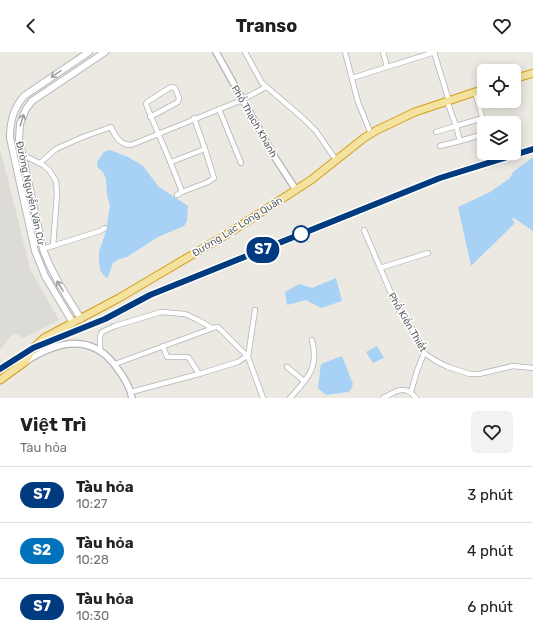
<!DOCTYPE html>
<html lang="vi">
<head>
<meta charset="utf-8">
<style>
	:root { --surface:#fff; --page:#f2f2f2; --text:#202124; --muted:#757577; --line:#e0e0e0 }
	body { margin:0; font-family:Rubik,sans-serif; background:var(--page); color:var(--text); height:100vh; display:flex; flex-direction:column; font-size:15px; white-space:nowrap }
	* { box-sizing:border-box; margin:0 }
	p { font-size:13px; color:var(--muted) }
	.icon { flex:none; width:22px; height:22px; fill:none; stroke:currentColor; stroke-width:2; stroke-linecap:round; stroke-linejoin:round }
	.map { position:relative; height:346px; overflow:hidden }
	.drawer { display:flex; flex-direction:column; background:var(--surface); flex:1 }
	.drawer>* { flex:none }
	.badge { padding:0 8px; border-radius:13px; font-size:14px; line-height:26px }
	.buttons { position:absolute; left:477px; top:12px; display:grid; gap:8px }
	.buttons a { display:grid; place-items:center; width:44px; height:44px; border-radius:6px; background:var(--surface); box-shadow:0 2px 10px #0003; font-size:20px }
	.map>.badge { position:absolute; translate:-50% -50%; box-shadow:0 0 0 2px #fff }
	.round { display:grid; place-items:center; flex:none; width:42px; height:42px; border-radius:6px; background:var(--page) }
	.summary { display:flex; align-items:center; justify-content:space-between; height:68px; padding:0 20px }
	h1 { font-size:19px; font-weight:700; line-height:30px }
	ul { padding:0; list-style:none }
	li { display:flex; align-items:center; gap:12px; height:56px; padding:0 20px; border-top:1px solid var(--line) }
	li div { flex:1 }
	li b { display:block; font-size:15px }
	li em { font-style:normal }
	li .badge { min-width:44px; font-weight:700; text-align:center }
	header { display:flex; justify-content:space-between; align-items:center; height:52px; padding:0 20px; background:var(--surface); font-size:18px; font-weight:700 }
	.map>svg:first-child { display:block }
	.industrial { fill:#dddbd6 }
	.water { fill:#a7d2f5 }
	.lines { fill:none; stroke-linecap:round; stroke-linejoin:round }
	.minor-casing { stroke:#b2b4b8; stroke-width:6 }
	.tertiary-casing { stroke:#b2b4b8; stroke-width:8 }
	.secondary-casing { stroke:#b3b6ba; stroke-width:8 }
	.trunk-casing { stroke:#d59e18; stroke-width:9 }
	.minor { stroke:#fff; stroke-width:4.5 }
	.tertiary { stroke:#fff; stroke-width:5.5 }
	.secondary { stroke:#fff; stroke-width:6 }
	.trunk { stroke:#f4e3a0; stroke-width:7 }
	.rail { stroke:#b0b1b1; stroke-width:1.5; stroke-dasharray:1 5; stroke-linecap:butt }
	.oneway { stroke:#9c9ea0 }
	.line-casing { stroke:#fff; stroke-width:9 }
	.line { stroke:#003b80; stroke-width:6 }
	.stop-dot { fill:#fff; stroke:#003b80; stroke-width:2 }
	.labels { text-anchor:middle; stroke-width:3; stroke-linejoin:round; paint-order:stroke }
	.street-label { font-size:10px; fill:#5a5d61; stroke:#fff }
</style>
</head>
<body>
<header><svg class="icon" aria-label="back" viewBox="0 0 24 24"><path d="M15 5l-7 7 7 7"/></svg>Transo<svg class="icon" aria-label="heart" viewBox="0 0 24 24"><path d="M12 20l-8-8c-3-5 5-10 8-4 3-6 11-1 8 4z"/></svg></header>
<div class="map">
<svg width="533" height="346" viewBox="0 0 533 346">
	<rect width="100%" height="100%" fill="#ebe9e1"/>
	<!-- industrial -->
	<polygon class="industrial" points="0,99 1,100 30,217 59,268 24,286 14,281 0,297"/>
	<!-- water -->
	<g class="water">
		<polygon points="110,98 128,105 143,114 159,135 188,154 187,169 184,174 158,185 127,205 119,207 113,211 108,225 106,226 100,218 99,209 99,200 106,179 110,153 107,143 106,127 103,120 98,116 97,110 104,100"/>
		<polygon points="533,105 533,179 514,166 512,167 515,171 471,214 458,155 490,140 510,126 513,120"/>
		<polygon points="336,226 342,249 321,256 306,248 287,253 285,240 299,232 312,236"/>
		<polygon points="377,294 384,306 373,311 366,300"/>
		<polygon points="342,304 353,332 350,339 347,340 326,343 318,336 321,312"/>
	</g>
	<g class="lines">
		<defs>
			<g id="minor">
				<polyline points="245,0 262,31 304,67 316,79 336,108"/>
				<polyline points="345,0 358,50 371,82"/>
				<polyline points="383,0 387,15"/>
				<polyline points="434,0 449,49"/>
				<polyline points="352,26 435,0"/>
				<polyline points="475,40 484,71"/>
				<polyline points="447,49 456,74 483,66"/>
				<polyline points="219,57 241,111"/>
				<path d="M150,65L178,50L179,46L175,36L171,35L147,50L146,52C158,82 171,110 182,140L208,130L214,126L205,97"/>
				<polyline points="436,80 456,74 460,89 484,82"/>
				<polyline points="440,94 460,89"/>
				<polyline points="23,103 43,113 49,118 56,129 57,142 53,194"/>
				<polyline points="171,110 205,97 194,66"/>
				<path d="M40,111L56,97L83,85L111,75C115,84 120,93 131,93L242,48L266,35"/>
				<polyline points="177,143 182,140"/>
				<polyline points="364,178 396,253 417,285 424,301 436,309 448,315 470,322 479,322 513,314 533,316"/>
				<polyline points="43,197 100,179 105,176"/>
				<polyline points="380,216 428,201"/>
				<polyline points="163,294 167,305 187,305 189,306 199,322"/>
				<polyline points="100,299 100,284 102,280 115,274 161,260 185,262 198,268 212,276"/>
				<polyline points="248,305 255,258"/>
				<polyline points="115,312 216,275 218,275 248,305 263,346"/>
				<polyline points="287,315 304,329"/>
				<polyline points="131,340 199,322 238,310 247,304"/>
				<polyline points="411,340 417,319 424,301"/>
				<path d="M290,346C308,326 319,316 312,288"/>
				<path d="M383,346C396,339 405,332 416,346"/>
			</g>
			<g id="tertiary">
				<polyline points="216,0 274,104 296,138"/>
				<path d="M25,310C57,289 92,280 117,316C124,325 130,335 132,346"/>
			</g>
			<g id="secondary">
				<path d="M81,267C67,244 52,223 43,197L19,87L20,72L26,57L32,49L105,0"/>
				<path d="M73,271L45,224L35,199L10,86C10,70 13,57 24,44L89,0"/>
			</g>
			<g id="trunk">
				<polyline points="514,27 533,21"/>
				<polyline points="0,328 25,310 33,296 44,286 119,246 229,181 311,128 364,86 377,78 415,60 484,37"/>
			</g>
		</defs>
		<!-- minor casing -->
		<use href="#minor" class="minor-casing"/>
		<!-- tertiary casing -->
		<use href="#tertiary" class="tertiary-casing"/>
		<!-- secondary casing -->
		<use href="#secondary" class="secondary-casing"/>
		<!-- trunk casing -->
		<use href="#trunk" class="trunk-casing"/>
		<!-- minor -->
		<use href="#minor" class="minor"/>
		<!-- tertiary -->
		<use href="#tertiary" class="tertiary"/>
		<!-- secondary -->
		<use href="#secondary" class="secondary"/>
		<!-- trunk -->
		<use href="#trunk" class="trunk"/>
		<!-- rail -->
		<polyline class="rail" points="0,317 33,296 105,267 150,243 440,127 533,97"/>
	</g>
	<!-- one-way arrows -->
	<defs><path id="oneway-shaft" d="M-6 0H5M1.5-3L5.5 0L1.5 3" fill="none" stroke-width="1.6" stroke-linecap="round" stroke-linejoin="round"/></defs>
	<g class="oneway">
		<use href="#oneway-shaft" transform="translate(56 22) rotate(146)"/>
		<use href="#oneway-shaft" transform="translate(22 68) rotate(-73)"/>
		<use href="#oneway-shaft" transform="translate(60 234) rotate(-122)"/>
	</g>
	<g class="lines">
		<defs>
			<polyline id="line" points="0,317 33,296 105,267 150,243 440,126 533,97"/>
		</defs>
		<!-- line casing -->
		<use href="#line" class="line-casing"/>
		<!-- line -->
		<use href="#line" class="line"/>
	</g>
	<!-- markers -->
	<circle class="stop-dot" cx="301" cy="182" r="8"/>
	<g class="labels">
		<!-- street labels -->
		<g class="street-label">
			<text transform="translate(255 69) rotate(60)" y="4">Phố Thạch Khanh</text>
			<text transform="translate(31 141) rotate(78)" y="4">Đường Nguyễn Văn Cừ</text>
			<text transform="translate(237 174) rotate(-32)" y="4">Đường Lạc Long Quân</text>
			<text transform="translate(408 270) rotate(60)" y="4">Phố Kiến Thiết</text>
		</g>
	</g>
</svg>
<div class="buttons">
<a><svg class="icon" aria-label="locate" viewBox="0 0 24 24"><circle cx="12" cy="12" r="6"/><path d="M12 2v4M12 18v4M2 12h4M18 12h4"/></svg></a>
<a><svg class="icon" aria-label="layers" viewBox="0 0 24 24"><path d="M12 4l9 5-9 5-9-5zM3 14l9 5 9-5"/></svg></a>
</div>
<b class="badge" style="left:263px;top:198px;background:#003b80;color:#fff">S7</b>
</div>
<section class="drawer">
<div class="summary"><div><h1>Việt Trì</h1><p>Tàu hỏa</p></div><a class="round"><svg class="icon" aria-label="heart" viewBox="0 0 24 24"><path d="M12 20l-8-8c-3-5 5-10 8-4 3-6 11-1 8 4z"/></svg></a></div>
<ul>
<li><span class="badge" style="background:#003b80;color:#fff">S7</span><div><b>Tàu hỏa</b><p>10:27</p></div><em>3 phút</em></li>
<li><span class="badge" style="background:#0072bc;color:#fff">S2</span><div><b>Tàu hỏa</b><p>10:28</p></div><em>4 phút</em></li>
<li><span class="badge" style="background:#003b80;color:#fff">S7</span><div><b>Tàu hỏa</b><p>10:30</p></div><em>6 phút</em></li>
</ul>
</section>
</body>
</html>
